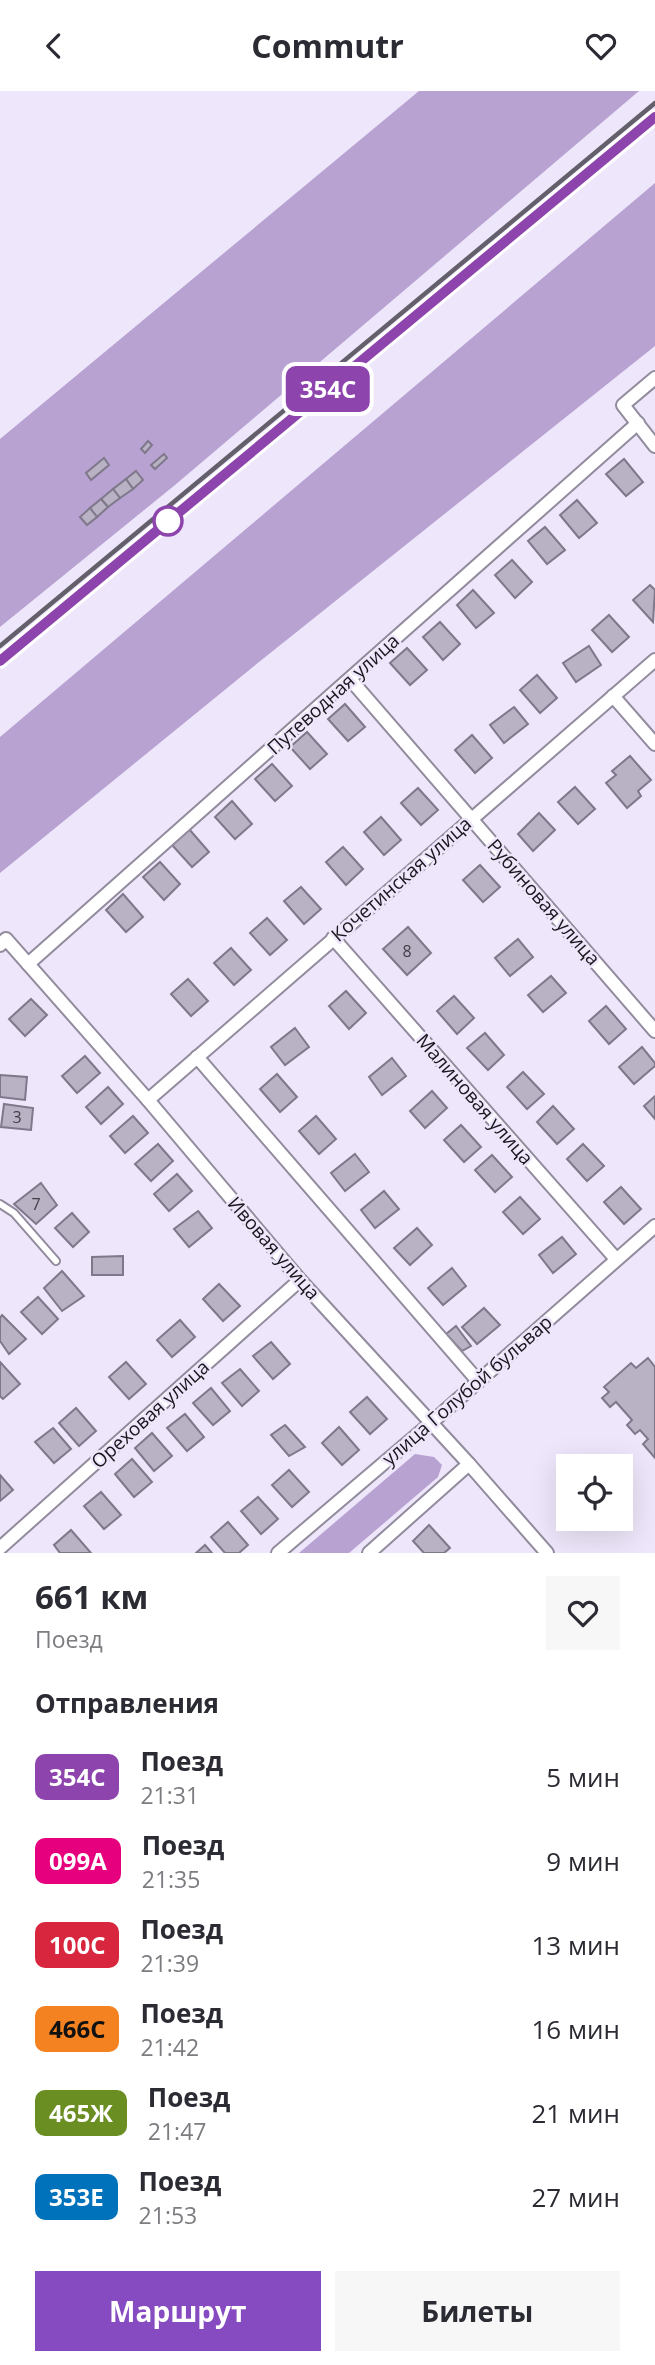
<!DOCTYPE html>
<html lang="ru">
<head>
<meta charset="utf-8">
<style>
	:root { --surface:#fff; --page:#f7f7f7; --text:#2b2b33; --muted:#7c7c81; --accent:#864bc1 }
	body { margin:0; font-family:"Open Sans",sans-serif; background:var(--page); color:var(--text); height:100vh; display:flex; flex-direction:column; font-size:26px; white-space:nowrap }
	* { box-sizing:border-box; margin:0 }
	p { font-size:23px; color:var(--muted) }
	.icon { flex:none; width:38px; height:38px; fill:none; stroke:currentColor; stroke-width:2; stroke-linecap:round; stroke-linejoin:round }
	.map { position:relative; height:1462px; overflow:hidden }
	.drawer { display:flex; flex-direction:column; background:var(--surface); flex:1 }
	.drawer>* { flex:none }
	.badge { padding:0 14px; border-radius:10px; font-size:24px; line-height:46px }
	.fabs { position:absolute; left:556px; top:1363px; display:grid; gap:14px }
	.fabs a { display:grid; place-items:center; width:77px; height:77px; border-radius:0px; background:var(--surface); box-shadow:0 7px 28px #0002; font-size:35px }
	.map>.badge { position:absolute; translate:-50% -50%; box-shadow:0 0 0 4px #fff }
	h2 { padding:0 35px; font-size:26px; line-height:63px }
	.round { display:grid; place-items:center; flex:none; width:74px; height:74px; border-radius:0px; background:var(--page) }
	.summary { display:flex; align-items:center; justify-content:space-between; height:119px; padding:0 35px }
	h1 { font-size:33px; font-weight:700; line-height:52px }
	.button { display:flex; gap:14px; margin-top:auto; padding:14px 35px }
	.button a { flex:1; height:80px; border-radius:0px; background:var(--accent); color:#fff; font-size:28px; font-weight:700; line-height:80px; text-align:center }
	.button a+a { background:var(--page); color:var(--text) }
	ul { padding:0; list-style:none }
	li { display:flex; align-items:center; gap:21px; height:84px; padding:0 35px }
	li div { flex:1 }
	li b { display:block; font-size:26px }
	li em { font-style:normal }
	li .badge { min-width:77px; font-weight:700; text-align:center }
	header { display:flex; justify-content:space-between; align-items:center; height:91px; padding:0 35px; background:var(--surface); font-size:32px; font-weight:700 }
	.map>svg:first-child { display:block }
	.forest { fill:#b7a2d2 }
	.building { fill:#b9b1c4; stroke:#7f788a; stroke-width:2 }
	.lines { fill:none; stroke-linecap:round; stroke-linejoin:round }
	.service-casing { stroke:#928b9d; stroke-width:10 }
	.minor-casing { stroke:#928b9d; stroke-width:16 }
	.service { stroke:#fff; stroke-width:6 }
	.minor { stroke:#fff; stroke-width:12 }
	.rail { stroke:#64606b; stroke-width:4.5 }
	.line-casing { stroke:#fff; stroke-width:16 }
	.line { stroke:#8e44ad; stroke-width:10 }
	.stop-dot { fill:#fff; stroke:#8e44ad; stroke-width:3.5 }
	.labels { text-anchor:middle; stroke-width:5; stroke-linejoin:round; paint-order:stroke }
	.number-label { font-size:16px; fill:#413d47 }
	.street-label { font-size:19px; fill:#19161d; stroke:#eee6fa }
</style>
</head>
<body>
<header><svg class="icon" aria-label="back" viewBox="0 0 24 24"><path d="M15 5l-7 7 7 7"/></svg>Commutr<svg class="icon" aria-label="heart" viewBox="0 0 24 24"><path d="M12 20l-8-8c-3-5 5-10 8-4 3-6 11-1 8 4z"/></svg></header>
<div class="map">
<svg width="655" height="1462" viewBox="0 0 655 1462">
	<rect width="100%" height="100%" fill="#eee6fa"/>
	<!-- forest -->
	<g class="forest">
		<polygon points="419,0 639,0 175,394 0,536 0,348"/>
		<polygon points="655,92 655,255 259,571 0,782 0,646"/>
		<polygon points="415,1363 434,1366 442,1374 438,1386 349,1462 299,1462"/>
	</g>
	<!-- building -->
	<g class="building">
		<polygon points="148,350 152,354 145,362 141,358"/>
		<polygon points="164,363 167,367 155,378 151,374"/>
		<polygon points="104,367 109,374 91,389 86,382"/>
		<polygon points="624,368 643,391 626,405 606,383"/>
		<polygon points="136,380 143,389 133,398 126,388"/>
		<polygon points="126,388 133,398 120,407 113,398"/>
		<polygon points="113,398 120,407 108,416 101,408"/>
		<polygon points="101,408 108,416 97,426 90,417"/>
		<polygon points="577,409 597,432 579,447 560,424"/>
		<polygon points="90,417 97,426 87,434 80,426"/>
		<polygon points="545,436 565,459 547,473 528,450"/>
		<polygon points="512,469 532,491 515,507 495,484"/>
		<polygon points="650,494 655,499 653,531 633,509"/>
		<polygon points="473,499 494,522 476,537 457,514"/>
		<polygon points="609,524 629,546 612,561 592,539"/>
		<polygon points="440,531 460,553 443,569 423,546"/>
		<polygon points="589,555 601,574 576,591 563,572"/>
		<polygon points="407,557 427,579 410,594 390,572"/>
		<polygon points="537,584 557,607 540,622 520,599"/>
		<polygon points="345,613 365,636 348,650 328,628"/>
		<polygon points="514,616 528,633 504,652 490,634"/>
		<polygon points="307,641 327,663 310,678 290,656"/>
		<polygon points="472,644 492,667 475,682 455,659"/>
		<polygon points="630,665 651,689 638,700 641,705 627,717 606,692 616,684 612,680"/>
		<polygon points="272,673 292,695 275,710 255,688"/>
		<polygon points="575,696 595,718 578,733 558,711"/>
		<polygon points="418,697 438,719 421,734 401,712"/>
		<polygon points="232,710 252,733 235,748 215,726"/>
		<polygon points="539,722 555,739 533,760 518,743"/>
		<polygon points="381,726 401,749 384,764 364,741"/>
		<polygon points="189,738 209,761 192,776 172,754"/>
		<polygon points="343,756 363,778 346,794 326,771"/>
		<polygon points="160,771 180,793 164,809 143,786"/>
		<polygon points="480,774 500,796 483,811 463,789"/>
		<polygon points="301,796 321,818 304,833 284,810"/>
		<polygon points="123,803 143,826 126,841 106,819"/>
		<polygon points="267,827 287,849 270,864 250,842"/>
		<polygon points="408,836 431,862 407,884 383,858"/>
		<polygon points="518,848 533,866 510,885 495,867"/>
		<polygon points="231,857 251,879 234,894 214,872"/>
		<polygon points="551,885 566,902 543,921 528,904"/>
		<polygon points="188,888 208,910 191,925 171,903"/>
		<polygon points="346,900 366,922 349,938 329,915"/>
		<polygon points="454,905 474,927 457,943 437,920"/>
		<polygon points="31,908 47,924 25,945 9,928"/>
		<polygon points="606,915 626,938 609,953 589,930"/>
		<polygon points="295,937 309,956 285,974 271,956"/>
		<polygon points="485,942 504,964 488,979 467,957"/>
		<polygon points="642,956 655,972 655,975 634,993 619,976"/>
		<polygon points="85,965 100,982 77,1002 62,985"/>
		<polygon points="392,967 406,985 382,1004 369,986"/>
		<polygon points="523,981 544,1003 527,1018 507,996"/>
		<polygon points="277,983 297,1006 280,1021 260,998"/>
		<polygon points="0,984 27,986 25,1009 0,1006"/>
		<polygon points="108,996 123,1013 101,1033 86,1016"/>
		<polygon points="432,1000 447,1017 425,1037 410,1020"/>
		<polygon points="655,1005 655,1028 644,1015"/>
		<polygon points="4,1013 33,1017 31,1039 1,1036"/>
		<polygon points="553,1015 574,1038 557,1053 537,1031"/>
		<polygon points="133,1025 148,1042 125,1062 110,1045"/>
		<polygon points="316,1025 336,1048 319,1063 299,1040"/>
		<polygon points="461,1034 481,1056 464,1071 444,1049"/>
		<polygon points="158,1053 173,1070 151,1090 135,1073"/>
		<polygon points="583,1053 604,1075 587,1090 567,1068"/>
		<polygon points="355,1063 369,1081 345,1100 331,1082"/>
		<polygon points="492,1064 512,1086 495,1101 475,1079"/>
		<polygon points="177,1083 192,1100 169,1120 154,1103"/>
		<polygon points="41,1092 57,1114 36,1133 14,1113"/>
		<polygon points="621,1096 641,1118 624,1133 604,1111"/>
		<polygon points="384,1100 399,1118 375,1137 361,1119"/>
		<polygon points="520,1106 540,1128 523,1143 503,1121"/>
		<polygon points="198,1120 212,1137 189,1156 174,1138"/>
		<polygon points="72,1122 89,1141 73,1156 55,1137"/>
		<polygon points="417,1137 432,1154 410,1174 394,1157"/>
		<polygon points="562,1146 576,1163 553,1182 539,1164"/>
		<polygon points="123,1165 123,1184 92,1184 92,1166"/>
		<polygon points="452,1177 466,1195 443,1214 428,1197"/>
		<polygon points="62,1180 84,1205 62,1220 44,1197"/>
		<polygon points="219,1193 240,1215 223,1230 203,1208"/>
		<polygon points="38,1206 58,1228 42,1243 21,1221"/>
		<polygon points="484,1217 500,1234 477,1253 462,1236"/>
		<polygon points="2,1224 26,1248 9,1263 0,1250 0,1227"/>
		<polygon points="180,1229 195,1246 172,1266 157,1249"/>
		<polygon points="456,1235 471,1255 462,1260 446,1243"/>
		<polygon points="271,1251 290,1273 273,1288 253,1265"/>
		<polygon points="648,1267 655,1276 655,1367 643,1353 648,1348 640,1339 635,1343 627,1334 632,1329 616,1311 610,1316 602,1307 609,1301 604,1296 631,1272 636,1277"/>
		<polygon points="0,1271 20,1293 3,1308 0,1305"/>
		<polygon points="126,1271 146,1293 129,1308 109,1286"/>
		<polygon points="240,1278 259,1300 242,1315 222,1292"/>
		<polygon points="211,1297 230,1320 213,1334 193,1312"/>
		<polygon points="367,1306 387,1328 370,1343 350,1321"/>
		<polygon points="76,1317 96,1340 79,1355 59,1332"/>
		<polygon points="185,1323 204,1346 187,1360 167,1337"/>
		<polygon points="285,1334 305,1356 289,1365 271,1344"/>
		<polygon points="339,1336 359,1359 342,1374 322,1352"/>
		<polygon points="53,1337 71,1358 54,1372 35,1351"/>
		<polygon points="152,1342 172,1365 154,1380 135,1357"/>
		<polygon points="132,1368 152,1391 134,1406 115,1383"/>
		<polygon points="289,1379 309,1401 292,1416 272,1394"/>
		<polygon points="0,1384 13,1399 0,1410"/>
		<polygon points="101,1401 121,1424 104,1438 84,1415"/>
		<polygon points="258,1406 278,1428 261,1443 241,1420"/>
		<polygon points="228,1431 248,1454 239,1462 225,1462 211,1446"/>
		<polygon points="429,1434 450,1457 444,1462 424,1462 413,1450"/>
		<polygon points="71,1439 91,1462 60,1462 54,1454"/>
		<polygon points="205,1454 212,1462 196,1462"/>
	</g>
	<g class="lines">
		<defs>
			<polyline id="service" points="0,1113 14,1122 56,1170"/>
			<g id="minor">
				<polyline points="655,287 623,314 655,355"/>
				<polyline points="350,588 655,940"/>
				<polyline points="613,605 655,653"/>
				<polyline points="333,847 616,1168"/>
				<polyline points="0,854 6,848 148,1009 300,1189 469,1373 547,1462"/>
				<polyline points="28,873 638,332"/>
				<polyline points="197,966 478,1290"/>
				<polyline points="148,1009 655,569"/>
				<polyline points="0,1457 300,1189"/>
				<polyline points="278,1462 431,1332 655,1135"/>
				<polyline points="369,1462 469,1373"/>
			</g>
		</defs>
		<!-- service casing -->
		<use href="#service" class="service-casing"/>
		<!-- minor casing -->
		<use href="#minor" class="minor-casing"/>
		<!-- service -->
		<use href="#service" class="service"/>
		<!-- minor -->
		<use href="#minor" class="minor"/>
		<!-- rail -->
		<g class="rail">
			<polyline points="0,555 655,12"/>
			<polyline points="0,570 655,26"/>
		</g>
	</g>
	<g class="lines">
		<defs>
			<polyline id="line" points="0,570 655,26"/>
		</defs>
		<!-- line casing -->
		<use href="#line" class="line-casing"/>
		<!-- line -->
		<use href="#line" class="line"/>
	</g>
	<!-- markers -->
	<circle class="stop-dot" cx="168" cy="430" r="14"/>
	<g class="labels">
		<!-- number labels -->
		<g class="number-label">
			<text x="407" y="866">8</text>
			<text x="17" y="1032">3</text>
			<text x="36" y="1119">7</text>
		</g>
		<!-- street labels -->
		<g class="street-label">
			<text transform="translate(333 603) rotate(-42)" y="7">Путеводная улица</text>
			<text transform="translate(401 788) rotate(-41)" y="7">Кочетинская улица</text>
			<text transform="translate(544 811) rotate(49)" y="7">Рубиновая улица</text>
			<text transform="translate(475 1008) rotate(49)" y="7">Малиновая улица</text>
			<text transform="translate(274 1157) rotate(49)" y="7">Ивовая улица</text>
			<text transform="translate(467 1299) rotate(-41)" y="7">улица Голубой бульвар</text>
			<text transform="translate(150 1323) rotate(-42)" y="7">Ореховая улица</text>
		</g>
	</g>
</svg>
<div class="fabs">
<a><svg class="icon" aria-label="locate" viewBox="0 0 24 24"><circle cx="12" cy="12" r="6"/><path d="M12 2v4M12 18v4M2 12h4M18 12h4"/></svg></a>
</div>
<b class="badge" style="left:328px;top:298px;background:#8e44ad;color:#fff">354С</b>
</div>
<section class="drawer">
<div class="summary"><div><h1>661 км</h1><p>Поезд</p></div><a class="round"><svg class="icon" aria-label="heart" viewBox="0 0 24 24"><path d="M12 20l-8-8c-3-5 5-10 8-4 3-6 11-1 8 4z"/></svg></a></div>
<h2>Отправления</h2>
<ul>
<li><span class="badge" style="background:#8e44ad;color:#fff">354С</span><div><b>Поезд</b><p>21:31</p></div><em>5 мин</em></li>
<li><span class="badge" style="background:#e6007e;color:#fff">099А</span><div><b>Поезд</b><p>21:35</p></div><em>9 мин</em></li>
<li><span class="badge" style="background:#d7263d;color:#fff">100C</span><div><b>Поезд</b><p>21:39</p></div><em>13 мин</em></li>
<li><span class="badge" style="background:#f58220;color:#111">466С</span><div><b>Поезд</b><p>21:42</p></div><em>16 мин</em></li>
<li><span class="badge" style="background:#6b8e23;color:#fff">465Ж</span><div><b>Поезд</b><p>21:47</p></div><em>21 мин</em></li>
<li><span class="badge" style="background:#0072bc;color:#fff">353Е</span><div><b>Поезд</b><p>21:53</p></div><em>27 мин</em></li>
</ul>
<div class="button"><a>Маршрут</a><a>Билеты</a></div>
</section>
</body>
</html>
